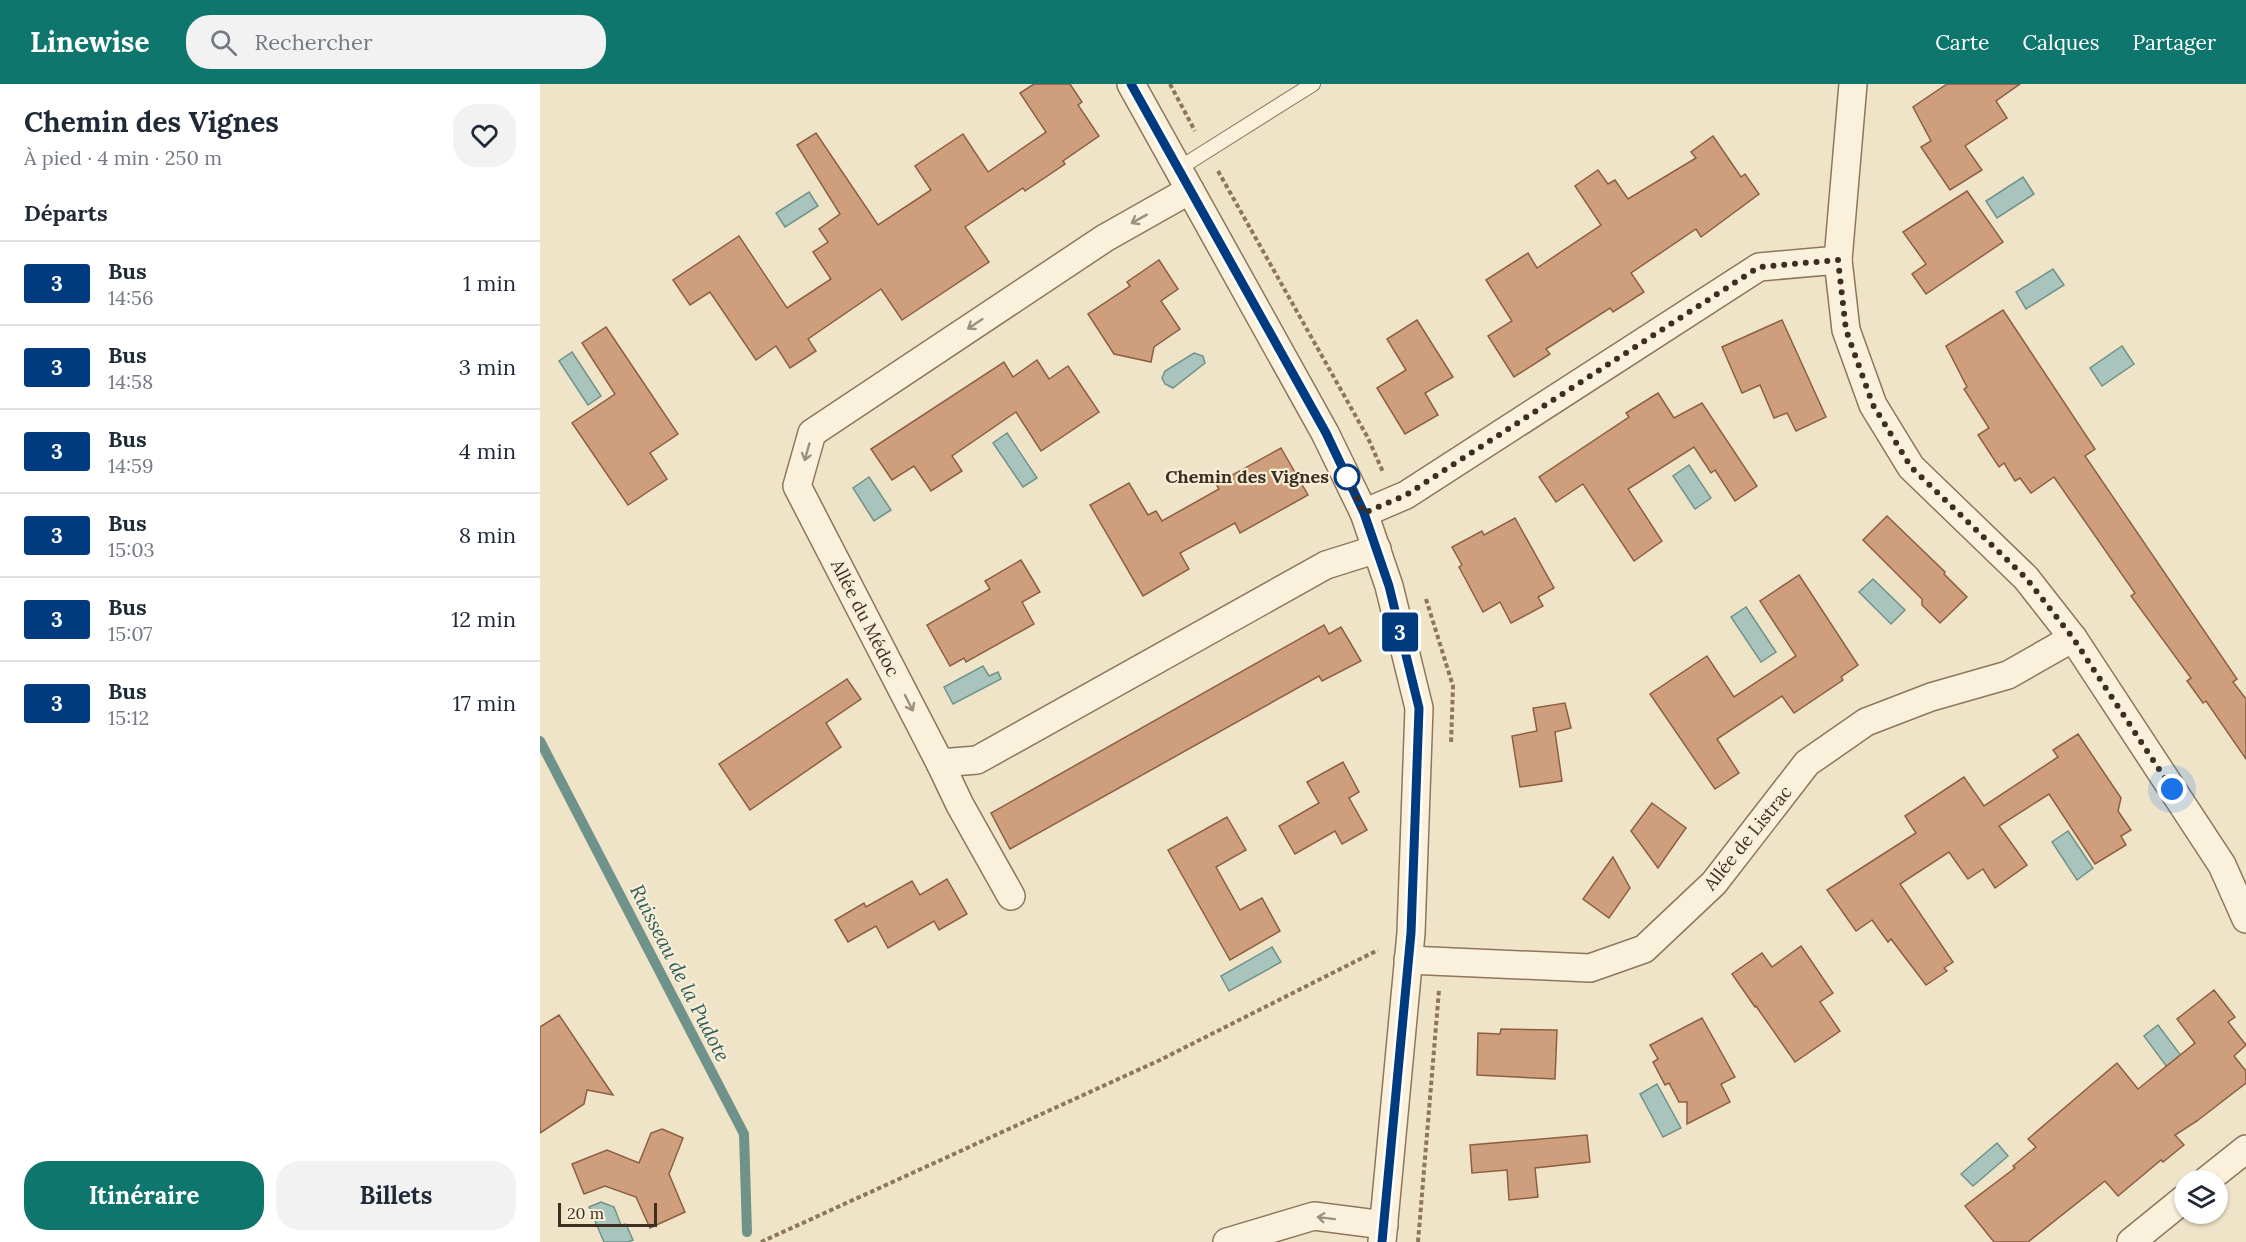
<!DOCTYPE html>
<html lang="fr">
<head>
<meta charset="utf-8">
<style>
	:root { --surface:#fff; --page:#f2f2f3; --text:#1f2937; --muted:#747a83; --line:#e0e1e3; --accent:#0f766e }
	body { margin:0; font-family:Lora,serif; background:var(--page); color:var(--text); height:100vh; display:flex; flex-direction:column; font-size:22px; white-space:nowrap }
	* { box-sizing:border-box; margin:0 }
	p { font-size:20px; color:var(--muted) }
	.icon { flex:none; width:33px; height:33px; fill:none; stroke:currentColor; stroke-width:2; stroke-linecap:round; stroke-linejoin:round }
	.map { position:relative; flex:1; overflow:hidden }
	.sheet { display:flex; flex-direction:column; background:var(--surface); width:540px }
	.sheet>* { flex:none }
	.badge { padding:0 12px; border-radius:4px; font-size:21px; line-height:39px }
	.controls { position:absolute; left:1634px; top:1086px; display:grid; gap:12px }
	.controls a { display:grid; place-items:center; width:54px; height:54px; border-radius:50%; background:var(--surface); box-shadow:0 2px 4px #0004; font-size:30px }
	.scale { position:absolute; left:18px; bottom:15px; width:99px; box-sizing:border-box; padding-left:6px; border:3px solid #3d2e20; border-top:0; font-size:16px; line-height:21px; white-space:nowrap; color:#3d2e20; -webkit-text-stroke:4px #f7eed8; paint-order:stroke }
	.you { position:absolute; width:30px; height:30px; margin:-15px; border:4px solid #fff; border-radius:50%; background:#1a73e8; box-shadow:0 0 0 9px #1a73e833 }
	.map>.badge { position:absolute; translate:-50% -50%; box-shadow:0 0 0 3px #fff }
	h2 { padding:0 24px; font-size:22px; line-height:54px }
	.round { display:grid; place-items:center; flex:none; width:63px; height:63px; border-radius:24px; background:var(--page) }
	.head { display:flex; align-items:center; justify-content:space-between; height:102px; padding:0 24px }
	h1 { font-size:28px; font-weight:800; line-height:45px }
	.primary-button { display:flex; gap:12px; margin-top:auto; padding:12px 24px }
	.primary-button a { flex:1; height:69px; border-radius:24px; background:var(--accent); color:#fff; font-size:24px; font-weight:800; line-height:69px; text-align:center }
	.primary-button a+a { background:var(--page); color:var(--text) }
	ul { padding:0; list-style:none }
	li { display:flex; align-items:center; gap:18px; height:84px; padding:0 24px; border-top:2px solid var(--line) }
	li div { flex:1 }
	li b { display:block; font-size:22px }
	li em { font-style:normal }
	li .badge { min-width:66px; font-weight:700; text-align:center }
	header { display:flex; align-items:center; gap:36px; box-sizing:border-box; height:84px; padding:0 30px; background:var(--accent); color:#fff }
	header strong { font-size:28px }
	nav { display:flex; gap:33px; margin-inline-start:auto; font-size:21px }
	.search { width:420px; height:54px; background:var(--page); display:flex; align-items:center; gap:15px; box-sizing:border-box; padding:0 21px; border-radius:24px; color:var(--muted); font-size:22px }
	main { display:flex; flex:1; min-height:0 }
	.map>svg:first-child { display:block }
	.water { fill:#a9c4bc; stroke:#6f938a; stroke-width:1.5 }
	.lines { fill:none; stroke-linecap:round; stroke-linejoin:round }
	.stream { stroke:#6f938a; stroke-width:10 }
	.building { fill:#cf9f7d; stroke:#8d5f41; stroke-width:1.5 }
	.service-casing { stroke:#8d765c; stroke-width:16 }
	.minor-casing { stroke:#8d765c; stroke-width:30 }
	.path { stroke:#8d765c; stroke-width:4; stroke-dasharray:4.5 3; stroke-linecap:butt }
	.service { stroke:#faf1dc; stroke-width:14 }
	.minor { stroke:#faf1dc; stroke-width:27 }
	.oneway { stroke:#9c907e }
	.line-casing { stroke:#fff; stroke-width:14 }
	.line { stroke:#003b80; stroke-width:9 }
	.walk { stroke:#3d2e20; stroke-width:6; stroke-dasharray:0 10.8 }
	.stop-dot { fill:#fff; stroke:#003b80; stroke-width:3 }
	.labels { text-anchor:middle; stroke-width:4.5; stroke-linejoin:round; paint-order:stroke }
	.stop-label { font-size:18px; font-weight:bold; fill:#3d2e20; stroke:#f7eed8; text-anchor:end }
	.street-label { font-size:18px; fill:#3d2e20; stroke:#f7eed8 }
	.water-label { font-size:20px; font-style:italic; fill:#2f5d5a; stroke:#f7eed8 }
</style>
</head>
<body>
<header>
<strong>Linewise</strong>
<div class="search"><svg class="icon" aria-label="search" viewBox="0 0 24 24"><circle cx="10" cy="10" r="6"/><path d="M15 15l6 6"/></svg>Rechercher</div>
<nav><a>Carte</a><a>Calques</a><a>Partager</a></nav>
</header>
<main>
<section class="sheet">
<div class="head"><div><h1>Chemin des Vignes</h1><p>À pied · 4 min · 250 m</p></div><a class="round"><svg class="icon" aria-label="heart" viewBox="0 0 24 24"><path d="M12 20l-8-8c-3-5 5-10 8-4 3-6 11-1 8 4z"/></svg></a></div>
<h2>Départs</h2>
<ul>
<li><span class="badge" style="background:#003b80;color:#fff">3</span><div><b>Bus</b><p>14:56</p></div><em>1 min</em></li>
<li><span class="badge" style="background:#003b80;color:#fff">3</span><div><b>Bus</b><p>14:58</p></div><em>3 min</em></li>
<li><span class="badge" style="background:#003b80;color:#fff">3</span><div><b>Bus</b><p>14:59</p></div><em>4 min</em></li>
<li><span class="badge" style="background:#003b80;color:#fff">3</span><div><b>Bus</b><p>15:03</p></div><em>8 min</em></li>
<li><span class="badge" style="background:#003b80;color:#fff">3</span><div><b>Bus</b><p>15:07</p></div><em>12 min</em></li>
<li><span class="badge" style="background:#003b80;color:#fff">3</span><div><b>Bus</b><p>15:12</p></div><em>17 min</em></li>
</ul>
<div class="primary-button"><a>Itinéraire</a><a>Billets</a></div>
</section>
<div class="map">
<svg width="1706" height="1158" viewBox="0 0 1706 1158">
	<rect width="100%" height="100%" fill="#f0e4c8"/>
	<!-- water -->
	<g class="water">
		<polygon points="1483,93 1494,110 1457,134 1446,117"/>
		<polygon points="269,108 278,122 245,143 236,129"/>
		<polygon points="1513,185 1524,201 1486,225 1476,208"/>
		<polygon points="1582,262 1594,280 1562,302 1550,284"/>
		<polygon points="32,268 61,312 48,321 19,277"/>
		<polygon points="654,269 663,272 665,279 633,304 625,300 622,294 625,287"/>
		<polygon points="467,349 497,394 483,403 453,359"/>
		<polygon points="1149,381 1171,414 1155,425 1133,392"/>
		<polygon points="329,393 351,426 334,437 313,404"/>
		<polygon points="1333,495 1365,526 1351,540 1319,508"/>
		<polygon points="1206,523 1236,568 1221,578 1191,533"/>
		<polygon points="443,582 449,592 458,588 461,595 413,620 404,603"/>
		<polygon points="1528,747 1553,784 1537,796 1512,758"/>
		<polygon points="732,863 741,878 689,907 681,892"/>
		<polygon points="1618,941 1642,973 1627,983 1604,952"/>
		<polygon points="1117,1000 1141,1044 1123,1053 1100,1010"/>
		<polygon points="1457,1059 1468,1072 1433,1102 1421,1090"/>
		<polygon points="61,1118 74,1123 81,1141 86,1140 93,1156 88,1158 64,1158 49,1123"/>
	</g>
	<g class="lines">
		<!-- stream -->
		<polyline class="stream" points="0,657 204,1050 207,1148"/>
	</g>
	<!-- building -->
	<g class="building">
		<polygon points="494,0 530,0 542,18 538,21 559,52 523,77 525,80 485,107 483,104 425,143 449,178 362,236 341,205 268,255 276,267 250,284 236,262 216,276 170,208 150,221 133,196 199,152 247,224 291,195 273,168 288,158 279,145 300,130 257,61 276,49 338,141 391,106 375,82 423,50 448,88 506,48 480,9"/>
		<polygon points="1407,0 1480,0 1456,17 1467,34 1425,62 1442,86 1410,106 1381,63 1391,57 1373,23"/>
		<polygon points="1173,52 1201,93 1205,90 1219,110 1161,153 1156,145 1091,189 1104,208 1073,228 1070,224 1006,265 1010,270 974,293 948,252 972,237 946,196 988,169 997,184 1061,141 1035,102 1058,86 1068,100 1075,96 1088,115 1156,74 1151,68"/>
		<polygon points="1427,107 1463,158 1386,210 1372,190 1386,180 1363,148"/>
		<polygon points="619,176 638,205 621,217 640,245 614,263 611,278 574,270 548,230 590,202 587,198"/>
		<polygon points="1463,226 1555,365 1545,372 1697,595 1693,598 1706,615 1706,675 1666,617 1663,619 1647,597 1651,594 1591,512 1595,509 1514,393 1491,409 1480,394 1475,397 1464,379 1459,383 1438,351 1449,344 1424,305 1427,303 1406,262"/>
		<polygon points="877,236 913,293 885,309 898,331 865,350 837,304 866,286 847,255"/>
		<polygon points="1242,236 1286,333 1256,347 1247,329 1234,334 1220,301 1202,309 1182,263"/>
		<polygon points="66,243 138,350 110,369 127,395 88,421 32,339 75,310 42,259"/>
		<polygon points="497,276 509,295 528,282 559,328 501,367 476,328 412,372 422,387 391,407 374,382 352,396 331,365 464,278 473,293"/>
		<polygon points="1118,309 1134,334 1162,319 1217,402 1195,417 1175,386 1171,389 1154,363 1088,405 1122,457 1094,477 1043,400 1016,418 999,393 1089,333 1086,329"/>
		<polygon points="741,364 768,411 700,449 695,439 640,469 649,485 603,512 550,421 589,399 608,431 616,427 622,437 679,405 676,400"/>
		<polygon points="1347,432 1405,488 1404,490 1427,513 1400,539 1382,521 1382,515 1323,456"/>
		<polygon points="975,434 1014,504 998,513 1003,522 971,539 960,518 943,528 919,483 922,481 912,463 942,447 944,451"/>
		<polygon points="481,476 500,508 482,518 494,540 426,578 424,574 410,582 387,541 450,505 445,497"/>
		<polygon points="1259,491 1318,581 1301,593 1303,596 1254,629 1242,612 1177,655 1199,689 1175,705 1110,610 1167,572 1194,613 1256,572 1220,517"/>
		<polygon points="784,541 789,550 801,543 821,577 782,597 779,592 470,765 451,729"/>
		<polygon points="307,595 321,615 286,639 301,663 210,726 179,680"/>
		<polygon points="1025,619 1031,644 1015,648 1022,697 980,703 972,652 997,647 993,624"/>
		<polygon points="1538,650 1581,714 1578,727 1591,746 1581,752 1586,761 1555,780 1509,710 1459,742 1487,781 1455,804 1443,785 1428,795 1409,768 1360,800 1413,878 1404,884 1407,887 1386,901 1351,855 1348,858 1332,836 1316,847 1287,806 1376,749 1365,732 1424,693 1444,722 1518,673 1513,666"/>
		<polygon points="803,678 819,708 809,714 827,746 802,760 795,747 755,770 739,742 779,719 767,698"/>
		<polygon points="1112,719 1146,744 1118,784 1091,747"/>
		<polygon points="687,733 706,766 676,783 700,826 722,814 740,847 690,876 628,766"/>
		<polygon points="1073,773 1090,804 1069,834 1043,815"/>
		<polygon points="407,795 427,830 399,846 394,837 348,864 336,842 308,858 295,836 324,819 326,823 372,797 380,811"/>
		<polygon points="1261,862 1293,909 1280,918 1300,947 1255,978 1216,922 1215,923 1192,890 1222,869 1232,883"/>
		<polygon points="1674,906 1695,933 1688,938 1706,961 1694,972 1706,987 1706,999 1657,1037 1635,1051 1644,1061 1623,1078 1621,1076 1578,1112 1565,1097 1488,1158 1454,1158 1425,1122 1475,1084 1473,1082 1496,1063 1488,1055 1577,979 1598,1005 1655,959 1637,935"/>
		<polygon points="19,931 73,1011 47,1006 44,1020 0,1049 0,943"/>
		<polygon points="1162,934 1195,993 1181,1000 1190,1018 1147,1040 1147,1018 1139,1018 1129,999 1125,1001 1113,978 1118,975 1110,961"/>
		<polygon points="961,945 1017,946 1015,995 937,991 938,949 960,950"/>
		<polygon points="122,1045 143,1054 129,1090 145,1128 110,1144 96,1113 65,1102 44,1110 32,1080 67,1066 99,1079 111,1049"/>
		<polygon points="1047,1051 1050,1078 995,1084 998,1113 969,1116 967,1086 932,1089 930,1061"/>
	</g>
	<g class="lines">
		<defs>
			<polyline id="service" points="638,85 773,0"/>
			<g id="minor">
				<polyline points="591,0 785,349 824,429 849,502 879,624 871,849 842,1158"/>
				<polyline points="1313,0 1298,176 1306,246 1333,321 1371,383 1486,494 1533,554 1682,781 1706,835"/>
				<polyline points="650,106 565,154 272,349 257,402 400,679 437,676 786,481 837,465"/>
				<polyline points="824,429 866,411 1219,183 1298,176"/>
				<polyline points="400,679 420,721 471,812"/>
				<polyline points="868,876 1050,884 1104,865 1174,799 1267,679 1326,638 1391,613 1468,591 1533,554"/>
				<polyline points="1667,1096 1706,1065"/>
				<polyline points="687,1158 774,1132 844,1141"/>
				<polyline points="1591,1158 1644,1115"/>
			</g>
		</defs>
		<!-- service casing -->
		<use href="#service" class="service-casing"/>
		<!-- minor casing -->
		<use href="#minor" class="minor-casing"/>
		<!-- path -->
		<g class="path">
			<polyline points="630,0 655,47"/>
			<polyline points="678,87 828,354 843,388"/>
			<polyline points="886,515 913,602 911,659"/>
			<polyline points="221,1158 620,976 838,866"/>
			<polyline points="878,1158 899,906"/>
		</g>
		<!-- service -->
		<use href="#service" class="service"/>
		<!-- minor -->
		<use href="#minor" class="minor"/>
	</g>
	<!-- one-way arrows -->
	<defs><path id="oneway-shaft" d="M-6 0H5M1.5-3L5.5 0L1.5 3" fill="none" stroke-width="1.6" stroke-linecap="round" stroke-linejoin="round" transform="scale(1.5)"/></defs>
	<g class="oneway">
		<use href="#oneway-shaft" transform="translate(599 135) rotate(151)"/>
		<use href="#oneway-shaft" transform="translate(435 240) rotate(146)"/>
		<use href="#oneway-shaft" transform="translate(267 368) rotate(106)"/>
		<use href="#oneway-shaft" transform="translate(369 619) rotate(63)"/>
		<use href="#oneway-shaft" transform="translate(786 1134) rotate(-173)"/>
	</g>
	<g class="lines">
		<defs>
			<polyline id="line" points="591,0 786,349 824,429 849,502 879,624 871,849 842,1158"/>
		</defs>
		<!-- line casing -->
		<use href="#line" class="line-casing"/>
		<!-- line -->
		<use href="#line" class="line"/>
		<!-- walk -->
		<polyline class="walk" points="807,393 805,389 824,429 866,411 1219,183 1298,176 1306,246 1333,321 1371,383 1486,494 1533,554 1632,705"/>
	</g>
	<!-- markers -->
	<circle class="stop-dot" cx="807" cy="393" r="12"/>
	<g class="labels">
		<!-- stop labels -->
		<g class="stop-label">
			<text x="789" y="399">Chemin des Vignes</text>
		</g>
		<!-- street labels -->
		<g class="street-label">
			<text transform="translate(325 534) rotate(63)" y="6">Allée du Médoc</text>
			<text transform="translate(1208 754) rotate(-51)" y="6">Allée de Listrac</text>
		</g>
		<!-- water labels -->
		<g class="water-label">
			<text transform="translate(140 889) rotate(63)" y="7">Ruisseau de la Pudote</text>
		</g>
	</g>
</svg>
<div class="controls">
<a><svg class="icon" aria-label="layers" viewBox="0 0 24 24"><path d="M12 4l9 5-9 5-9-5zM3 14l9 5 9-5"/></svg></a>
</div>
<div class="scale">20 m</div>
<div class="you" style="left:1632px;top:705px"></div>
<b class="badge" style="left:860px;top:548px;background:#003b80;color:#fff">3</b>
</div>
</main>
</body>
</html>
